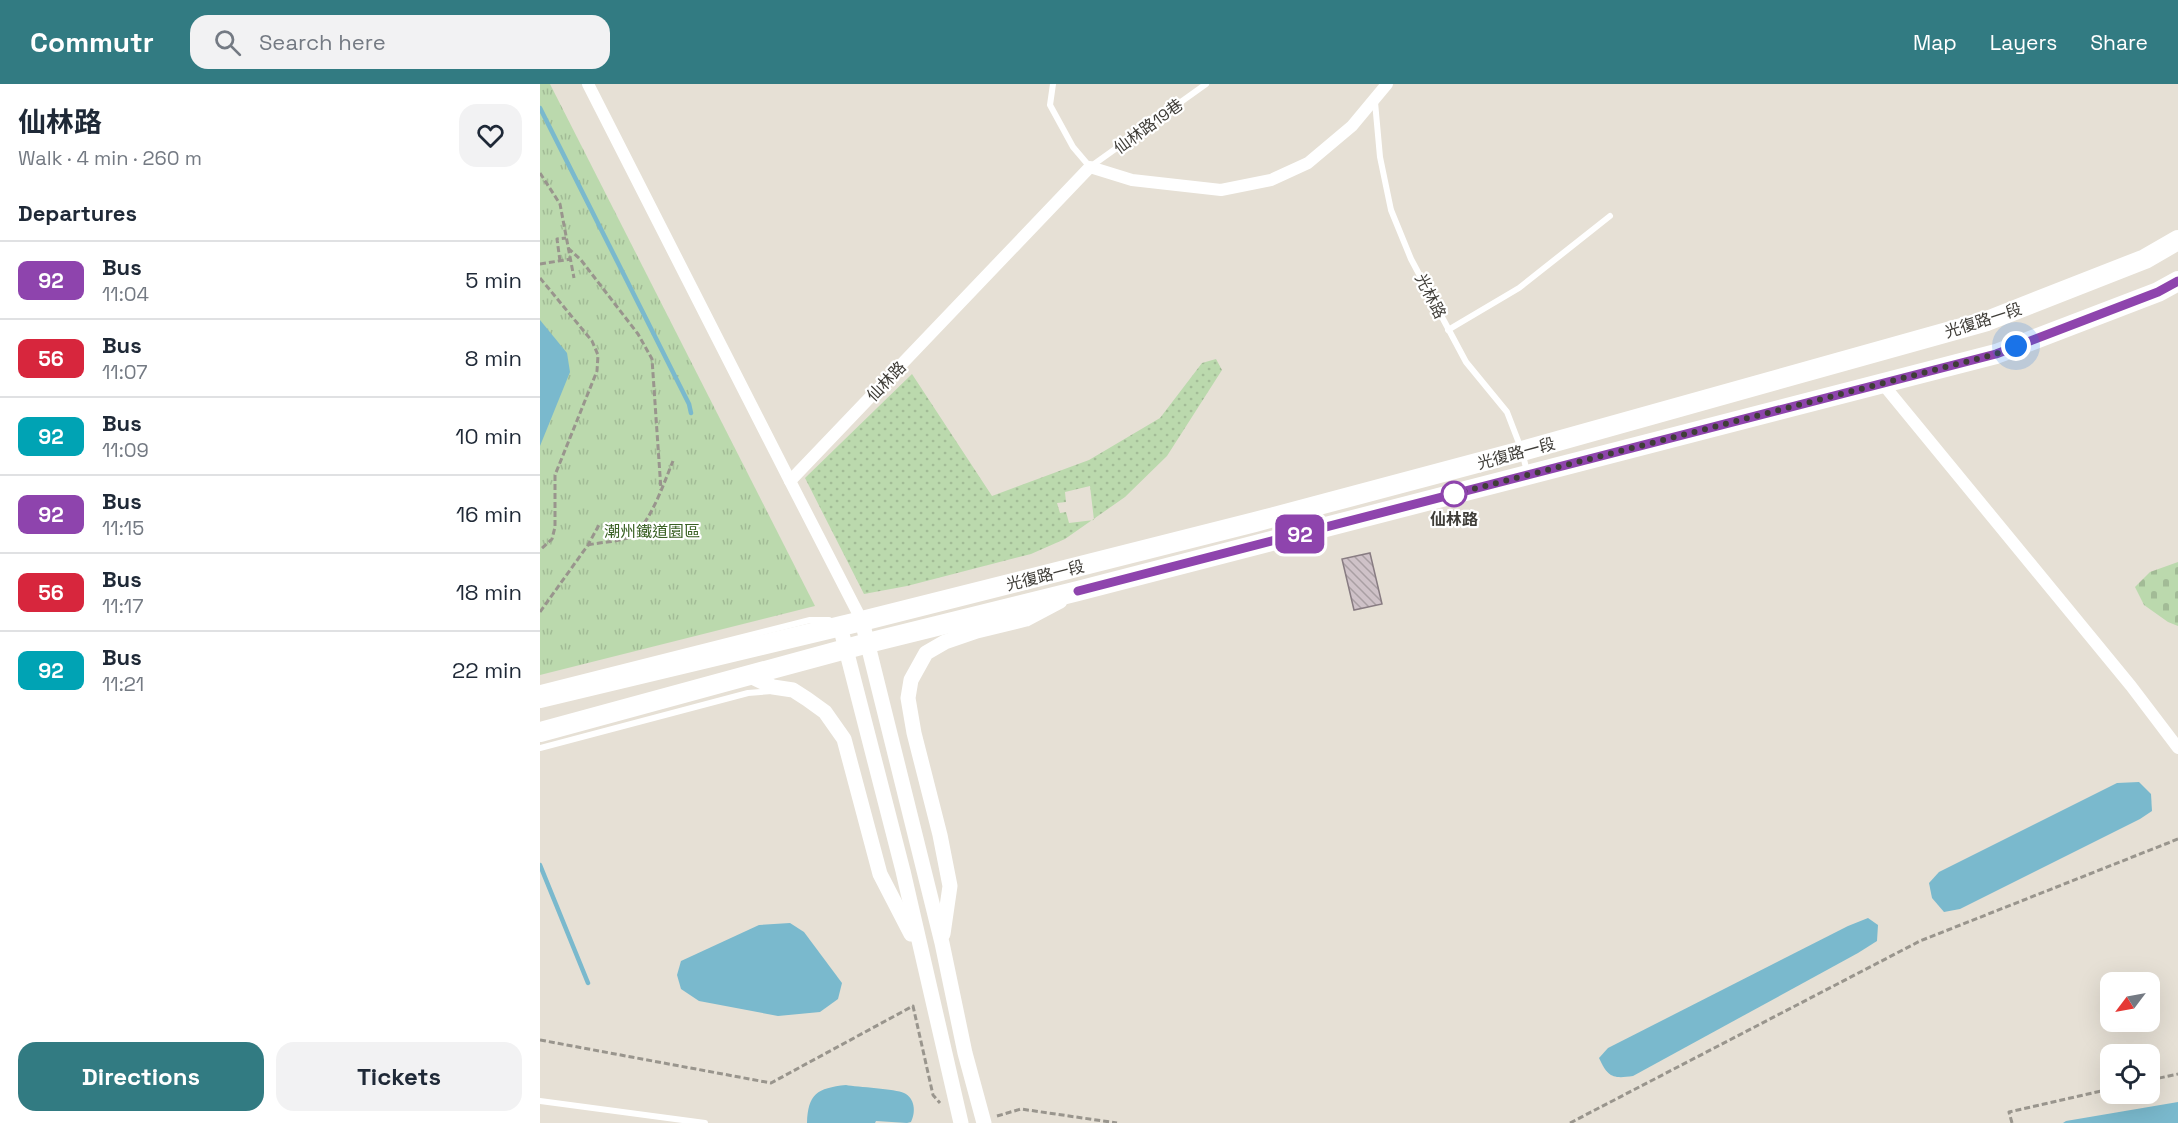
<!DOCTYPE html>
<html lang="en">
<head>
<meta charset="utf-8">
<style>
	:root { --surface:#fff; --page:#f2f2f3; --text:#1f2937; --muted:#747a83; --line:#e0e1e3; --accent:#327b82 }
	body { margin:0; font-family:"Space Grotesk","Noto Sans TC",sans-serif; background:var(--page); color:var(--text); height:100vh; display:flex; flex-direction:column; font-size:22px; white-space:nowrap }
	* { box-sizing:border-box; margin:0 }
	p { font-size:20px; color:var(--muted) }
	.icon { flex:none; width:33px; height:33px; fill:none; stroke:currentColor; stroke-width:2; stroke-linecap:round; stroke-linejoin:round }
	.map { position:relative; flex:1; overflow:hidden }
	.drawer { display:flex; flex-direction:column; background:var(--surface); width:540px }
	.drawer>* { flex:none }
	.badge { padding:0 12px; border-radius:9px; font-size:21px; line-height:39px }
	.needle { width:39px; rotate:238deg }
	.controls { position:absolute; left:1560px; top:888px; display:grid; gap:12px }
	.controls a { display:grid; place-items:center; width:60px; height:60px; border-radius:12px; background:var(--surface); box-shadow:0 6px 24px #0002; font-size:30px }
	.you { position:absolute; width:30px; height:30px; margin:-15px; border:4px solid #fff; border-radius:50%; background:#1a73e8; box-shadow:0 0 0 9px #1a73e833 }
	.map>.badge { position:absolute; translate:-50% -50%; box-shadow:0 0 0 3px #fff }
	h2 { padding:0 18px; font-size:22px; line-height:54px }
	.round { display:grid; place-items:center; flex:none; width:63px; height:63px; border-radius:18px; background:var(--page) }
	.head { display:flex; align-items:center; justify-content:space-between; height:102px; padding:0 18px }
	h1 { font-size:28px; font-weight:700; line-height:45px }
	.primary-button { display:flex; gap:12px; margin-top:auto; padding:12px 18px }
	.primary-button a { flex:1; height:69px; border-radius:18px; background:var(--accent); color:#fff; font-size:24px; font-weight:700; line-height:69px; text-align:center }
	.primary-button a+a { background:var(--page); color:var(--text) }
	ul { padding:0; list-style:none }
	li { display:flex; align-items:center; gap:18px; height:78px; padding:0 18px; border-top:2px solid var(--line) }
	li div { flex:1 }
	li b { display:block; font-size:22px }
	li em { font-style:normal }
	li .badge { min-width:66px; font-weight:700; text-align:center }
	header { display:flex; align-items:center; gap:36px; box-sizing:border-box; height:84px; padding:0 30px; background:var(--accent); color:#fff }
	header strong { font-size:28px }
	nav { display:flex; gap:33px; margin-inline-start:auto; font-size:21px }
	.search { width:420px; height:54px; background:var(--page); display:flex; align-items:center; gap:15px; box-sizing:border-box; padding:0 21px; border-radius:18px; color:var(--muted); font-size:22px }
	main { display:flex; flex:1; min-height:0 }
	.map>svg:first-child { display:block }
	.grass { fill:url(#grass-dots); fill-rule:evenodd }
	.cemetery { fill:url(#cemetery-stones) }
	.park { fill:url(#park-tufts) }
	.water { fill:#7ab9cd }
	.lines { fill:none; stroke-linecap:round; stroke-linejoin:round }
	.stream { stroke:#7ab9cd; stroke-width:4.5 }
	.building { fill:url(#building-back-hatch); stroke:#887c82; stroke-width:1.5 }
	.path { stroke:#99958d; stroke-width:3; stroke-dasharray:6 3; stroke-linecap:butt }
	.service { stroke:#fff; stroke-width:6 }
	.minor { stroke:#fff; stroke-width:12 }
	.tertiary { stroke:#fff; stroke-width:15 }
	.primary { stroke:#fff; stroke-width:20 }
	.line-casing { stroke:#fff; stroke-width:14 }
	.line { stroke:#8e44ad; stroke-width:9 }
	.walk { stroke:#3f3d38; stroke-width:6; stroke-dasharray:0 10.8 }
	.stop-dot { fill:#fff; stroke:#8e44ad; stroke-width:3 }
	.labels { text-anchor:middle; stroke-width:4.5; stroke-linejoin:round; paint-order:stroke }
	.street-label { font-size:16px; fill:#3f3d38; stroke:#fff }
	.stop-label { font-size:16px; font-weight:bold; fill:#3f3d38; stroke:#fff }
	.park-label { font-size:16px; fill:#3a6124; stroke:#fff }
</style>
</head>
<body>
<header>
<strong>Commutr</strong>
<div class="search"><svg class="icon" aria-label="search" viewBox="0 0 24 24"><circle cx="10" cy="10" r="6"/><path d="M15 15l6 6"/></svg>Search here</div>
<nav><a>Map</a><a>Layers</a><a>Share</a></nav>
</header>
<main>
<section class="drawer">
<div class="head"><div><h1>仙林路</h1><p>Walk · 4 min · 260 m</p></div><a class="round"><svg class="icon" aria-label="heart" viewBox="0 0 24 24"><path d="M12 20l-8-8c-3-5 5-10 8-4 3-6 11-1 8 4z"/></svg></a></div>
<h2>Departures</h2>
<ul>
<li><span class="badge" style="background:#8e44ad;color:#fff">92</span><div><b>Bus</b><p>11:04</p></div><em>5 min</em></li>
<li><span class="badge" style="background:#d7263d;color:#fff">56</span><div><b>Bus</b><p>11:07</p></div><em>8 min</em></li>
<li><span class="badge" style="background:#00a3b4;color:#fff">92</span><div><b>Bus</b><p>11:09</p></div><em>10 min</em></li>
<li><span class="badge" style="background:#8e44ad;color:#fff">92</span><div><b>Bus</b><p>11:15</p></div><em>16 min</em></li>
<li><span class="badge" style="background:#d7263d;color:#fff">56</span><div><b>Bus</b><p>11:17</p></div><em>18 min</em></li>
<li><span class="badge" style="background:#00a3b4;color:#fff">92</span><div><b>Bus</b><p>11:21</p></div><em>22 min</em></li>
</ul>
<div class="primary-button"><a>Directions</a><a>Tickets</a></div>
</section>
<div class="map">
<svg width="1638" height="1039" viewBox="0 0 1638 1039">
	<defs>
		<pattern id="grass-dots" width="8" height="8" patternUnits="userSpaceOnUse" patternTransform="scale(1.5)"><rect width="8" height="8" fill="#bbd9ad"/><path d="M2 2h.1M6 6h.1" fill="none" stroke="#a2bb96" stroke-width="1.8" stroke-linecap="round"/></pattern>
		<pattern id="cemetery-stones" width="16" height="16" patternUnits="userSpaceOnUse" patternTransform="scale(1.5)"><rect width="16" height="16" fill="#bbd9ad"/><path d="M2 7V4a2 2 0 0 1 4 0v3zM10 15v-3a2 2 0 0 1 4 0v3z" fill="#a2bb96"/></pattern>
		<pattern id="park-tufts" width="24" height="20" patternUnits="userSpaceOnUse" patternTransform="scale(1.5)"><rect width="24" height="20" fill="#bbd9ad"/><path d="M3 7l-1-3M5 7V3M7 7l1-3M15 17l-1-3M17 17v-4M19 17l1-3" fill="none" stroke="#a2bb96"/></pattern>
		<pattern id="building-back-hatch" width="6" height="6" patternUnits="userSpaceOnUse" patternTransform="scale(1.5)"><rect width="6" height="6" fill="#cfc2c8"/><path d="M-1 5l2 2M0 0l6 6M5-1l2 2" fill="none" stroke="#a99fa3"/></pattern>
	</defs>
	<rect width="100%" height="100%" fill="#e6e0d5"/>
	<!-- grass -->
	<path class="grass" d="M676,275L682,286L627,372L585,413L525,455L491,470L367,502L324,510L265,394L372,290L452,412L549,376L620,334L662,279ZM550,402L554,436L529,439L526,428L520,429L517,419L526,418L525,408Z"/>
	<!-- cemetery -->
	<polygon class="cemetery" points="1638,478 1638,542 1628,538 1604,521 1595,503 1610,488"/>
	<!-- park -->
	<polygon class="park" points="0,0 10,0 275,522 0,591"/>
	<!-- water -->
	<g class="water">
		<polygon points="0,236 27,269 30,288 0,362"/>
		<polygon points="1599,698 1611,710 1612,727 1600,735 1420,825 1404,828 1392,814 1389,799 1399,788 1577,699"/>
		<path d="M1328,834L1338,841L1337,857L1318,869L1093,992C1072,995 1068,993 1059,974L1068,964L1308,842Z"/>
		<polygon points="250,839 264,848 302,899 298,915 280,928 238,932 159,917 141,905 137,891 141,877 219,841"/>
		<path d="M306,1001C317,1003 356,1005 364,1009C375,1014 376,1028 371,1038L367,1039L336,1037L335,1039H267C268,1010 277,1004 306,1001Z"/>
		<polygon points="1638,1018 1638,1039 1523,1039 1526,1037"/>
	</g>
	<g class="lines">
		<!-- stream -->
		<g class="stream">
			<polyline points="0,24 149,320 151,329"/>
			<polyline points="0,781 48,899"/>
		</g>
	</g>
	<!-- building -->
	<polygon class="building" points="830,469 842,520 814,526 802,475"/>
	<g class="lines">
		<!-- path -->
		<g class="path">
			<polyline points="0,89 20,120 34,194"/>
			<polyline points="28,164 41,176 98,250 112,275 121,406"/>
			<polyline points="20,177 17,155 26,154"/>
			<polyline points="0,180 31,175"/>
			<polyline points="0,194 52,257 58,271 57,287 15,391 15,443 12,455 0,466"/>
			<path d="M48,461C61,458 78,458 90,453C109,444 125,396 133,377"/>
			<polyline points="0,528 48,461 60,439"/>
			<polyline points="0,956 231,999 373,922 393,1011 400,1019"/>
			<polyline points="1610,996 1638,990"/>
			<polyline points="457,1032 481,1025 577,1039"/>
			<polyline points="1030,1039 1380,857 1638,755"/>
			<polyline points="1472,1039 1469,1028 1570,1005"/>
		</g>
		<!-- service -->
		<g class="service">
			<polyline points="513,0 510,21 533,63 550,83 666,0"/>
			<polyline points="835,18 840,73 851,126 871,175 926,278 967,328 982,367 987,388"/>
			<polyline points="908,246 979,204 1070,132"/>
			<polyline points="0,604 270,536 289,536"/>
			<polyline points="0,664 208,609 232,607"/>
			<polyline points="0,1017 165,1039"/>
		</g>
		<!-- minor -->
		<g class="minor">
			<polyline points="48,0 250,397"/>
			<polyline points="1342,299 1591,602 1638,664"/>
			<polyline points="322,537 250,397 550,83 592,96 681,106 731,96 768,79 812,42 847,0"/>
		</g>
		<!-- tertiary -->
		<g class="tertiary">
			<polyline points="322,537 402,859 425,969 444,1039"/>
			<polyline points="300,542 363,787 421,1039"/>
			<polyline points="208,591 233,603 253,606 267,615 285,628 304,655 340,790 371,850"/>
			<polyline points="403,850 410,802 400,751 374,649 368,614 371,596 386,569 405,558 437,547 486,535 520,517"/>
		</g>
		<!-- primary -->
		<g class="primary">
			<polyline points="0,614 322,537 715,438 982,367 1447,237 1605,175 1638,156"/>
			<polyline points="0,648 328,559 538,507 1456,270 1618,208 1638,197"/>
		</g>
	</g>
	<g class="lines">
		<defs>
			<polyline id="line" points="538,507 1456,270 1618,208 1638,197"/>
		</defs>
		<!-- line casing -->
		<use href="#line" class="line-casing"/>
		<!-- line -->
		<use href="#line" class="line"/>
		<!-- walk -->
		<polyline class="walk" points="914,410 1456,270 1476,262"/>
	</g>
	<!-- markers -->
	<circle class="stop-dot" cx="914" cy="410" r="12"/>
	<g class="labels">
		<!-- street labels -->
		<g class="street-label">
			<text transform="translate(608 42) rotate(-36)" y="6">仙林路19巷</text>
			<text transform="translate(891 212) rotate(63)" y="6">光林路</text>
			<text transform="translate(1443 236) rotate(-18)" y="6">光復路一段</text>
			<text transform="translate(346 297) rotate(-46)" y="6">仙林路</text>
			<text transform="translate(976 369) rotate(-15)" y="6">光復路一段</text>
			<text transform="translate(505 491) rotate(-14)" y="6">光復路一段</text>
		</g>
		<!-- stop labels -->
		<g class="stop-label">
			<text x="914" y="441">仙林路</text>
		</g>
		<!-- park labels -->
		<g class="park-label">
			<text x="112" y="453">潮州鐵道園區</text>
		</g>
	</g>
</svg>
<div class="controls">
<a><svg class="needle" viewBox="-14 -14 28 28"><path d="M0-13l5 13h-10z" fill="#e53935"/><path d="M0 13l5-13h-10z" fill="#747a83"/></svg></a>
<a><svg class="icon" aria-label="locate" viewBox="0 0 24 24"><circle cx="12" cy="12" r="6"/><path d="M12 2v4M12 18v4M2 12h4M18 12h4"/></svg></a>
</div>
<div class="you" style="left:1476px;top:262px"></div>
<b class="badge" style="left:760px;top:450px;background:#8e44ad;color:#fff">92</b>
</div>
</main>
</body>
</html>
